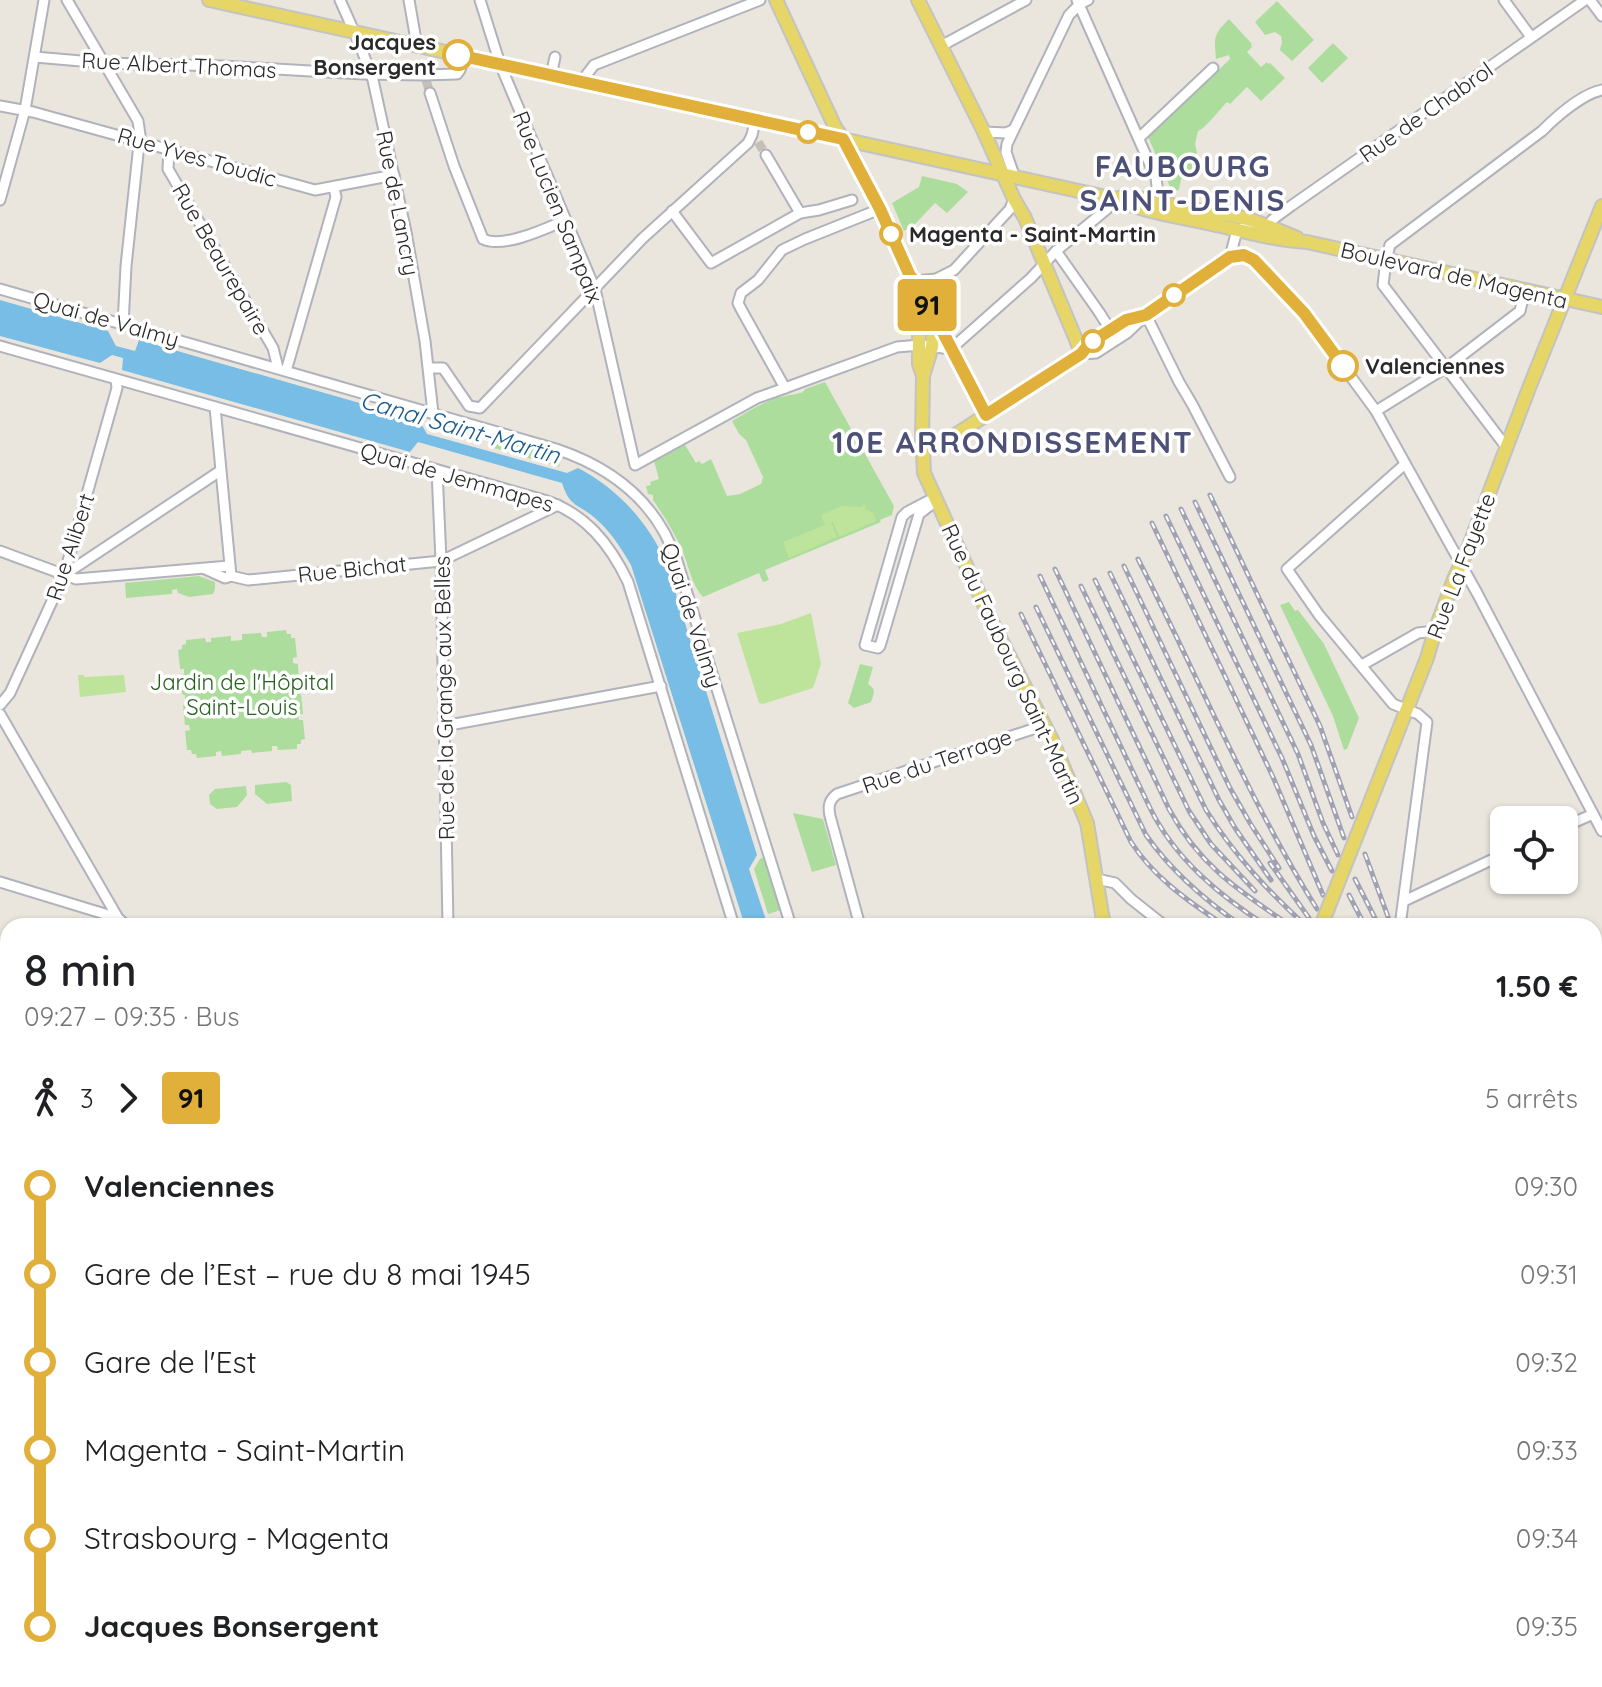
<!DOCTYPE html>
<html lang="fr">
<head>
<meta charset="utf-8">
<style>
	:root { --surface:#fff; --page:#f6f6f6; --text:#202124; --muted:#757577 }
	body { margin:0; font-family:Quicksand,sans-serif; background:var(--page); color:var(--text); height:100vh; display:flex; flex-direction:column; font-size:30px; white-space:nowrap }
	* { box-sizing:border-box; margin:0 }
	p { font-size:26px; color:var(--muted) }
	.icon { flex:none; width:44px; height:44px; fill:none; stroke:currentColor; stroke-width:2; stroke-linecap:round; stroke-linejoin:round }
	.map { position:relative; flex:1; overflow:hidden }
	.side { position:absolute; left:0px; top:918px; width:1602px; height:770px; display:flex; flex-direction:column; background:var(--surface); border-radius:24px 24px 0 0; box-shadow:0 2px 6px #0004 }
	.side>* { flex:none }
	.badge { padding:0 16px; border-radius:6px; font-size:28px; line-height:52px }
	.buttons { position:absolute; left:1490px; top:806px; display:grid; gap:16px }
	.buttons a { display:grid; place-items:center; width:88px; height:88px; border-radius:12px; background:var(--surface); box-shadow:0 2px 6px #0004; font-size:40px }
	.map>.badge { position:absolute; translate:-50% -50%; box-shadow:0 0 0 4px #fff }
	.legs { display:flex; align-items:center; gap:12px; height:88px; padding:0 24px; font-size:26px }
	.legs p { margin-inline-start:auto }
	.head { display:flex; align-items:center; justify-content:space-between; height:136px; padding:0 24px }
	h1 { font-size:44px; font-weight:600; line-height:60px }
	ul { padding:0 24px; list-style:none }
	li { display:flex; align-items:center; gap:28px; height:88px; font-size:30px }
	li i { display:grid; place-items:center; width:12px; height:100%; margin:0 10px; background:currentColor }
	li i::after { content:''; width:20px; height:20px; margin:-10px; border:6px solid; border-radius:50%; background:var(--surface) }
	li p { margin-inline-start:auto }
	li:first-child i { background:linear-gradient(#0000 50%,currentColor 0) }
	li:last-child i { background:linear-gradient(currentColor 50%,#0000 0) }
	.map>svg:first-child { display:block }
	.green { fill:#addd9d }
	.pitch { fill:#bde49a }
	.water { fill:#77bde5 }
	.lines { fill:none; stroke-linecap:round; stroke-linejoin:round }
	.minor-tunnel { stroke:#c4c0b9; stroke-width:9; stroke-dasharray:9 4.5; stroke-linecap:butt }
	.minor-casing { stroke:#b0b2bc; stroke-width:13 }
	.major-casing { stroke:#c3c3c3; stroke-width:16 }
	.minor { stroke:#fff; stroke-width:9 }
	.major { stroke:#e6d567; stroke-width:12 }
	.rail-casing { stroke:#a0a1b3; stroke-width:5 }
	.rail { stroke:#fff; stroke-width:2; stroke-dasharray:6; stroke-linecap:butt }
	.major-bridge-casing { stroke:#c3c3c3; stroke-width:16; stroke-linecap:butt }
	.major-bridge { stroke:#e6d567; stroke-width:12 }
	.line-1-casing { stroke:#fff; stroke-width:18 }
	.line-1 { stroke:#e0b03a; stroke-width:12 }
	.stop-1-dot { fill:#fff; stroke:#e0b03a; stroke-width:4 }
	.labels { text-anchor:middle; stroke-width:7; stroke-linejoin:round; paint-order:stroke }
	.stop-label { font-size:22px; font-weight:bold; fill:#2a2a2a; stroke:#fff; text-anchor:start }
	.street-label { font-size:22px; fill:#2a2a2a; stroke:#fff }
	.park-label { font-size:22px; fill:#26611f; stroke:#fff }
	.water-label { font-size:24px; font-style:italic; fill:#175a90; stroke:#fff }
	.district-label { font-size:30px; font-weight:bold; letter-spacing:2px; fill:#4e5177; stroke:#fff }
</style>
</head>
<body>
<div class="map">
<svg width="1602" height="1687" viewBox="0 0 1602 1687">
	<rect width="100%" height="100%" fill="#ebe6dd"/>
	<!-- green -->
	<g class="green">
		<polygon points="1277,1 1314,40 1292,61 1280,50 1282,42 1281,36 1275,32 1265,35 1255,22"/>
		<path d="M1229,19L1252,44L1251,45L1252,47L1247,52L1261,67L1267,62L1268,64L1270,63L1285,78L1261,101L1247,87L1230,104L1227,102C1219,110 1206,128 1198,131L1195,144L1197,153L1194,155L1200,164L1181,179L1179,190L1172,191L1148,137L1230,59L1229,55L1216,59C1214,37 1213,35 1229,19Z"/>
		<polygon points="1333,43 1348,58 1322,83 1308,68"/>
		<polygon points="922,176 957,184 968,192 947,213 935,203 915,224 904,231 892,203 919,187"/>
		<path d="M825,382L894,506L892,515L880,520L881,522L765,570L769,580L763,582L759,573L703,597C691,584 689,566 682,550C674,532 664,516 653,500V495L648,494L646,486L651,485L650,482L659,479L654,461L685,445L696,463L699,461L702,464L711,459L727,496L740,494L761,484L763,477L746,440L739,434L732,421C748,412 767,399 785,396C792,394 796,395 803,392L805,389Z"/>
		<polygon points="497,438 553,453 552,456 561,459 559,467 494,448"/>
		<polygon points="199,576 215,582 215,589 213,594 189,597 178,593 177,589 172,590 172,594 126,598 125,583"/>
		<polygon points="1289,602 1295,611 1298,610 1324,644 1359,718 1347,749 1344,750 1333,716 1280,605"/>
		<polygon points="286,630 287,634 291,634 291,638 295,638 297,657 293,658 293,663 298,664 299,683 297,684 298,694 301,694 303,714 298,714 299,720 303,720 305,739 301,740 301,744 297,744 297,749 278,750 277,746 272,746 272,751 252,753 251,750 241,751 241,754 222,756 221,751 216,752 216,756 197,758 196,754 192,754 191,750 187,750 185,731 190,730 189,725 185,725 183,705 185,705 185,695 182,694 180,675 184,674 184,669 180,669 178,650 182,649 182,645 186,644 186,640 205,638 206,642 211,642 211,638 231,636 231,641 242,640 242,634 261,633 262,637 267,637 267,632"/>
		<polygon points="860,664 873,667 868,684 873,688 874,693 871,702 854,708 848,703"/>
		<polygon points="286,782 291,785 292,801 267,804 255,794 255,785"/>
		<polygon points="246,786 247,795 237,807 217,809 210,804 209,795 215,789"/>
		<polygon points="793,813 823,819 836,865 812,872"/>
		<polygon points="764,857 781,910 768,914 754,869 760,859"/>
	</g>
	<!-- pitch -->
	<g class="pitch">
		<polygon points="863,505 866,506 865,509 873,513 876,521 839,537 833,522 831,522 837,537 789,558 783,542 825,525 821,515 842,506 861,507"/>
		<polygon points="811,613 821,664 813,688 763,704 759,703 737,633 781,624"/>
		<polygon points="78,675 84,675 84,677 124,675 126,692 80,697"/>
	</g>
	<!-- water -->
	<path class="water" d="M0,300L108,331L116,346L135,351L139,340L419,420L427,434L567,473L578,468C618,489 647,521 666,562L757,855L749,869L768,926H745L631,565C621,548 611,532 596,519C578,503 570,508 562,483L418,442L410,452L122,370L123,358L112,355L100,363L0,336Z"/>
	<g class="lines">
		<!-- minor-tunnel -->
		<g class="minor-tunnel">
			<polyline points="426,80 430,93"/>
			<polyline points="758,142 766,155"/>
		</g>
		<defs>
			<g id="minor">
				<polyline points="67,0 138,121 140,135 126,266 123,325"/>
				<polyline points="340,0 360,45 373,80 406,232 425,341 433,413"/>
				<polyline points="409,0 417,46"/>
				<polyline points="480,0 500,64 595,289 635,465 757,398 774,392 897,347 920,345 951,349 1031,278 1056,251 1107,209 1115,199"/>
				<polyline points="1077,0 1156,178 1157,186 1152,207"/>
				<polyline points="1504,0 1531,37"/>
				<polyline points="1590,0 1602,16"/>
				<polyline points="941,46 1026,0"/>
				<polyline points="35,57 104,63 222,66 363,74 424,75 457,74 460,70 464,56"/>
				<polyline points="551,76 555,57"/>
				<polyline points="581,82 594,65 760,0"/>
				<path d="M430,93L454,166L483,239C503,249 547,228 566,220"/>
				<polyline points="0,106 33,112 315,190 394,175"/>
				<polyline points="984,132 1006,133 1013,130"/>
				<polyline points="1139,138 1213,68"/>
				<polyline points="169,150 168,169 273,348 278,368"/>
				<polyline points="1015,178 1006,152 1007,144 1069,15 1080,4 1088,0"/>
				<polyline points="0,200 25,110 44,0"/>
				<polyline points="672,211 711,263 800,213 766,155"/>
				<polyline points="800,213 819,210 852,200"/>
				<polyline points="1269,226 1272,220 1291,206 1585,0"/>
				<polyline points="1056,251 1099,312 1116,339"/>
				<polyline points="1230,257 1237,230 1247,226 1261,227"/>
				<polyline points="915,281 936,279 954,270 1010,209 1014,199"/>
				<path d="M0,289L556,449C601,464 640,489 664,532C669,541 673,551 677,561L791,926"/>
				<polyline points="1146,315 1179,382 1192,404 1230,477"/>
				<path d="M0,346L544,500C585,513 610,544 628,582L734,926"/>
				<polyline points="951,349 986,415"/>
				<polyline points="1081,354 1096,353 1127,333 1146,315 1230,257 1244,255 1254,260 1304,313 1376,411 1477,593 1602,831"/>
				<path d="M1081,354C1096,335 1119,322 1142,316"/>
				<polyline points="429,368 443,368 469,406 480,408 643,238 748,143 752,135 755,121"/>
				<polyline points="286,371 336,197 334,188"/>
				<polyline points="785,388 741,309 738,303 741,293 758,280 782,250 805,239 880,209"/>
				<polyline points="215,407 231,576 248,580 441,561 558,505"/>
				<polyline points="1376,411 1447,367 1520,311 1525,290"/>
				<path d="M1507,448L1383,285L1386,260L1390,245L1542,131C1556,117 1582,94 1602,90"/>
				<polyline points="437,470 441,561 448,926"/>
				<polygon points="928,501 936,501 919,514 880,646 878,648 865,645 902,517 907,512"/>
				<polyline points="0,551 76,579 229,566"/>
				<polyline points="205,569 225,578 231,576"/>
				<polyline points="64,575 220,471"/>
				<polyline points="1362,665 1418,633 1435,631"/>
				<polyline points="0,705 10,693 64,575 117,388 116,380"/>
				<polyline points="0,714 118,918 127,926"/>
				<polyline points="444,726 661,686"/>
				<polyline points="1564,827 1593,814"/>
				<polyline points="1097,879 1115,883 1131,899 1165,926"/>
				<polyline points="0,882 118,918"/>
				<polyline points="1404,901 1504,854"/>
				<path d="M860,926L830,816C828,806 829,800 837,794L1045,725"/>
				<polyline points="1400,926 1427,722 1418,714 1393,704 1319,615 1287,569 1405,464"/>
				<polyline points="1594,1102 1602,1095"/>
				<polyline points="0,1111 8,1111"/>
				<polyline points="0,1186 8,1184"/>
				<polyline points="1594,1195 1602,1194"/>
				<polyline points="1594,1234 1602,1241"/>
				<polyline points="1594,1613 1602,1630"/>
				<polyline points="0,1649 8,1641"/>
				<polyline points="633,1680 635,1687"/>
				<polyline points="1371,1680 1372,1687"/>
				<polyline points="1541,1680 1543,1687"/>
				<polyline points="15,1687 22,1680"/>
				<polyline points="72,1687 80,1680"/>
				<polyline points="129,1687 134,1680"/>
				<polyline points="175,1687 180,1680"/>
				<polyline points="206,1687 210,1680"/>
				<polyline points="278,1687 282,1680"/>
				<polyline points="741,1687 751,1685"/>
				<polyline points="1578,1687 1592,1680"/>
			</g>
			<g id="major">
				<path d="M209,0L1115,199C1144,212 1176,216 1207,223C1241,230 1272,240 1307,242L1602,307"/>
				<polyline points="776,0 835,127 852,153 880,209 910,276 913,305 919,324 919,364 922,373"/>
				<polyline points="918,0 983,130 1014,199 1025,218 1077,342 1081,354 949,439 928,447"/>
				<path d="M1118,198L1133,197L1216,214C1246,215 1270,227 1297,238"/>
				<polyline points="910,276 920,289 934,329 932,347 923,376 922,444 920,448 923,452 924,473 991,620 1052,740 1087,823 1104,926"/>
				<polyline points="1365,815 1427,658 1435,631 1454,579 1469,546 1529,388 1602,206"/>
				<polyline points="0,1228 8,1229"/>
				<polyline points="0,1250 8,1251"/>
				<polyline points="0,1565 8,1551"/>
				<polyline points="412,1680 419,1687"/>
				<polyline points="930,1680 937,1687"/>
				<polyline points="976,1680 987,1687"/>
				<polyline points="1208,1680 1209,1687"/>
				<polyline points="1025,1687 1027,1680"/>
				<polyline points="1294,1687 1302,1680"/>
				<polyline points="1335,1687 1343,1680"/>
			</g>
		</defs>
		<!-- minor casing -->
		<use href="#minor" class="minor-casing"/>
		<!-- major casing -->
		<use href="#major" class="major-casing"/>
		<!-- minor -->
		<use href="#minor" class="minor"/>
		<!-- major -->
		<use href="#major" class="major"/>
		<defs>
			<g id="rail">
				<polyline points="1210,495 1320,726 1352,817"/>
				<polyline points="1195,502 1311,745 1344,838"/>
				<polyline points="1181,509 1298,754 1323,823 1338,855"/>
				<polyline points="1166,516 1282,758 1314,836 1332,871"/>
				<polyline points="1152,523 1273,777 1323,895"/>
				<path d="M1138,559C1198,676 1247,797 1317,909"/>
				<polyline points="1124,566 1230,788 1250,823 1279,868"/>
				<path d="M1055,569L1169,809C1199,865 1238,890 1288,924"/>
				<polyline points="1110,573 1219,800 1235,828 1271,880"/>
				<path d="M1040,576L1150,808C1175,859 1220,896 1267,926"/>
				<path d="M1095,580L1206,810C1235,856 1267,890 1306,926"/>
				<polyline points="1081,586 1189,811 1211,844 1255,891"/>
				<path d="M1036,607L1146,835C1171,871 1206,901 1242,926"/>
				<path d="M1021,614L1131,842C1153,876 1185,899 1218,921"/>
				<polyline points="1365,854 1391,925"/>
				<polyline points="1270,863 1309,918"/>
				<polyline points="1355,879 1379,926"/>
				<polyline points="1349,895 1365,926"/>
				<polyline points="1338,923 1340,926"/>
				<polyline points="1594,1336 1602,1351"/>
				<polyline points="1594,1359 1602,1375"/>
				<polyline points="1594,1428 1602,1419"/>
				<polyline points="1601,1457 1602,1459"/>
				<polyline points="953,1680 961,1687"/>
				<polyline points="1309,1687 1317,1680"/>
			</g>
		</defs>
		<!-- rail casing -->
		<use href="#rail" class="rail-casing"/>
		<!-- rail -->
		<use href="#rail" class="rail"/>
		<defs>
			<g id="major-bridge">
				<polyline points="1321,926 1365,815"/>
				<polyline points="1594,1405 1602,1396"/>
				<polyline points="1594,1448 1602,1439"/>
			</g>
		</defs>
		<!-- major-bridge casing -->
		<use href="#major-bridge" class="major-bridge-casing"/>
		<!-- major-bridge -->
		<use href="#major-bridge" class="major-bridge"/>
	</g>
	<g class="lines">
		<defs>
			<polyline id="line-1" points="458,55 843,139 880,209 910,276 915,281 929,311 936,319 986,415 1081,354 1090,343 1126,320 1146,315 1230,257 1244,255 1254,260 1304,313 1343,366"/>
		</defs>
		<!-- line-1 casing -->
		<use href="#line-1" class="line-1-casing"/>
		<!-- line-1 -->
		<use href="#line-1" class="line-1"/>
	</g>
	<!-- markers -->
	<g class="stop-1-dot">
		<circle cx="458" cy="55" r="14"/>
		<circle cx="808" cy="132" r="10"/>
		<circle cx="891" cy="234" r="10"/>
		<circle cx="1174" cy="295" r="10"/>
		<circle cx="1093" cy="341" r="10"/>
		<circle cx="1343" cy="366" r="14"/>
	</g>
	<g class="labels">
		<!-- stop labels -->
		<g class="stop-label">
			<text x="436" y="50" text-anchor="end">Jacques<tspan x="436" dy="25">Bonsergent</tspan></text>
			<text x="909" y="242">Magenta - Saint-Martin</text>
			<text x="1365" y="374">Valenciennes</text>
		</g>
		<!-- street labels -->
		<g class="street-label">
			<text transform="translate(179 65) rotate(3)" y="8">Rue Albert Thomas</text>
			<text transform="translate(1426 112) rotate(-35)" y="8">Rue de Chabrol</text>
			<text transform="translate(197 157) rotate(16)" y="8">Rue Yves Toudic</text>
			<text transform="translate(398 203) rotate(79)" y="8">Rue de Lancry</text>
			<text transform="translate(558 207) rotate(68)" y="8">Rue Lucien Sampaix</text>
			<text transform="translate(221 259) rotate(60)" y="8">Rue Beaurepaire</text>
			<text transform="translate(1454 275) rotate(13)" y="8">Boulevard de Magenta</text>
			<text transform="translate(106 319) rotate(16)" y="8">Quai de Valmy</text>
			<text transform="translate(457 477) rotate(16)" y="8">Quai de Jemmapes</text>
			<text transform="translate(70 547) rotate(-72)" y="8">Rue Alibert</text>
			<text transform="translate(1461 566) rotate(-69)" y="8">Rue La Fayette</text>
			<text transform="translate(352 569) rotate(-6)" y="8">Rue Bichat</text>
			<text transform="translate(692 615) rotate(72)" y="8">Quai de Valmy</text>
			<text transform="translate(1013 664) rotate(65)" y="8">Rue du Faubourg Saint-Martin</text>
			<text transform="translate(444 698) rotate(-91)" y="8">Rue de la Grange aux Belles</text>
			<text transform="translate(937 761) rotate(-19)" y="8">Rue du Terrage</text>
		</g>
		<!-- park labels -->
		<g class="park-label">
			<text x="242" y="690">Jardin de l'Hôpital<tspan x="242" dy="25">Saint-Louis</tspan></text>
		</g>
		<!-- water labels -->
		<g class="water-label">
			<text transform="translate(460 428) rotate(16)" y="8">Canal Saint-Martin</text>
		</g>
		<!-- district labels -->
		<g class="district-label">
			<text x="1183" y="177">FAUBOURG<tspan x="1183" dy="34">SAINT-DENIS</tspan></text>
			<text x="1013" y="453">10E ARRONDISSEMENT</text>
		</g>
	</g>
</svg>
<div class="buttons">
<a><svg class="icon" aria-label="locate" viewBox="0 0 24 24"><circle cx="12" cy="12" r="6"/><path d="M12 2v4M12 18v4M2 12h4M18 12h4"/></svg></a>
</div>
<b class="badge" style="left:927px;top:305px;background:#e0b03a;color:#111">91</b>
<section class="side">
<div class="head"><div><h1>8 min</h1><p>09:27 – 09:35 · Bus</p></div><b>1.50 €</b></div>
<div class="legs"><svg class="icon" aria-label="walk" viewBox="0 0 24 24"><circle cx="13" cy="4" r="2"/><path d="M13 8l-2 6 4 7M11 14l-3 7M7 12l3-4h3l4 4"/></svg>3<svg class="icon" aria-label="forward" viewBox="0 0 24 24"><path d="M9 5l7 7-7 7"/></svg><b class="badge" style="background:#e0b03a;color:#111">91</b><p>5 arrêts</p></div>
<ul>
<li><i style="color:#e0b03a"></i><b>Valenciennes</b><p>09:30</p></li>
<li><i style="color:#e0b03a"></i><span>Gare de l’Est – rue du 8 mai 1945</span><p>09:31</p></li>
<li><i style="color:#e0b03a"></i><span>Gare de l'Est</span><p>09:32</p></li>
<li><i style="color:#e0b03a"></i><span>Magenta - Saint-Martin</span><p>09:33</p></li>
<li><i style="color:#e0b03a"></i><span>Strasbourg - Magenta</span><p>09:34</p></li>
<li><i style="color:#e0b03a"></i><b>Jacques Bonsergent</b><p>09:35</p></li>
</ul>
</section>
</div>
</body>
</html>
